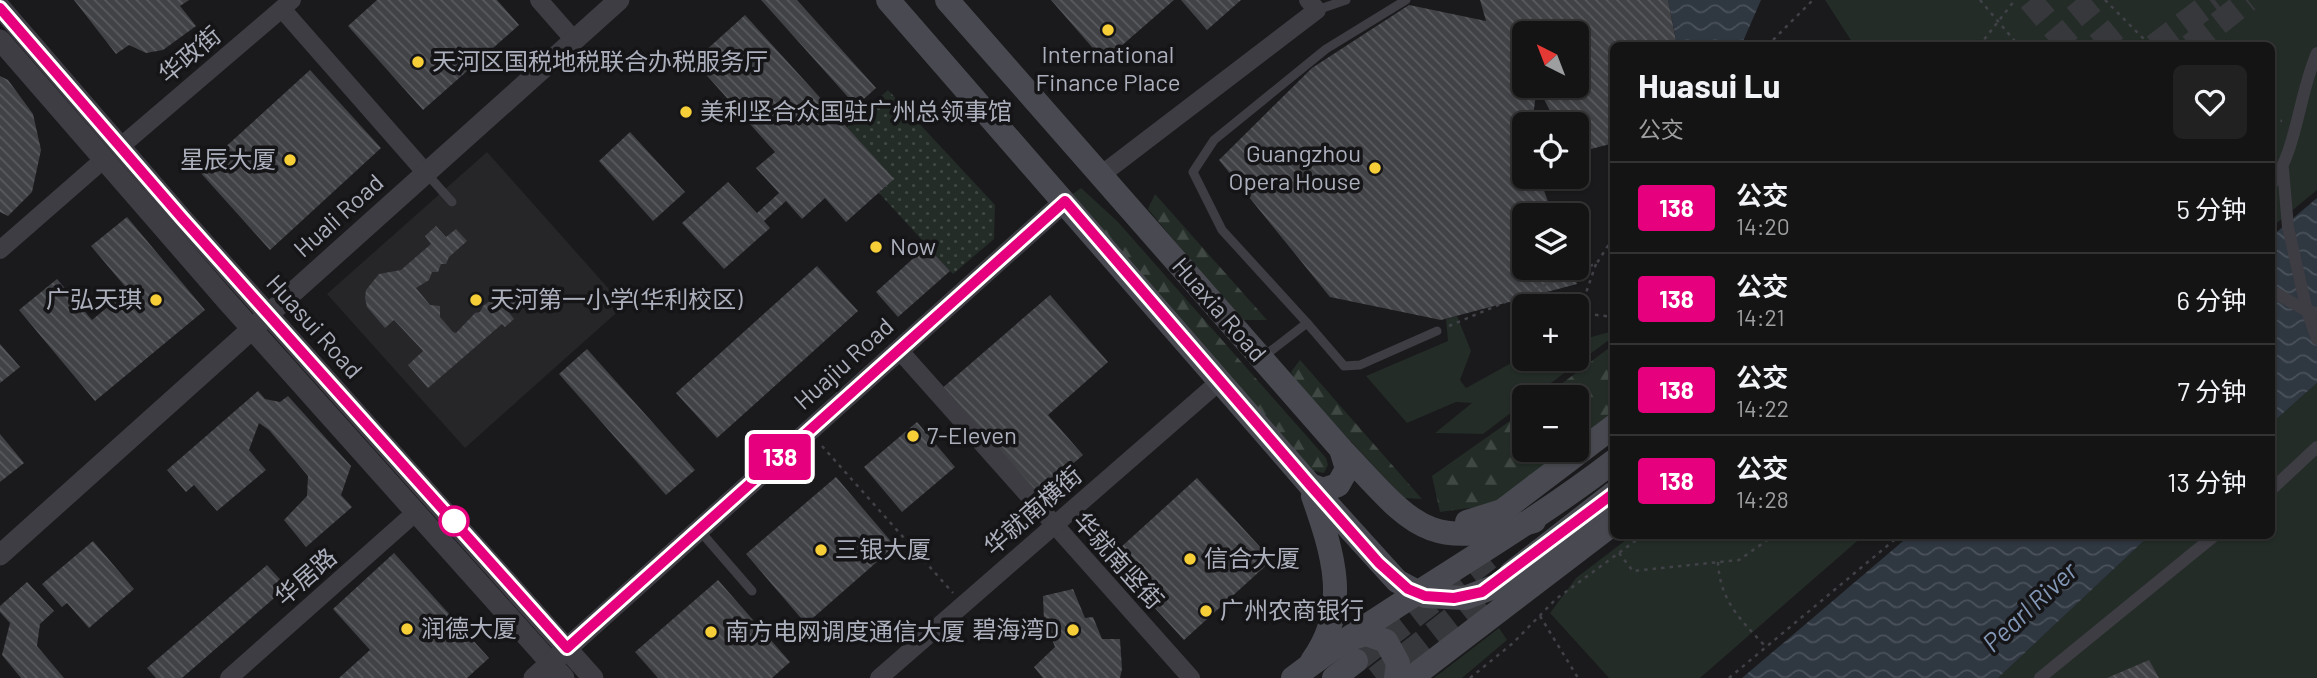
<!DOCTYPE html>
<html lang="zh">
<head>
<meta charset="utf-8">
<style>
	:root { --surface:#141415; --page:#212122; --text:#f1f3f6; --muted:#9d9ea0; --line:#333334 }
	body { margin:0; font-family:Barlow,"Noto Sans SC",sans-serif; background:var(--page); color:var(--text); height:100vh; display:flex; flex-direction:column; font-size:26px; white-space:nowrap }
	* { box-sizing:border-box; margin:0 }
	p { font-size:23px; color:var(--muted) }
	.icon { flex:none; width:38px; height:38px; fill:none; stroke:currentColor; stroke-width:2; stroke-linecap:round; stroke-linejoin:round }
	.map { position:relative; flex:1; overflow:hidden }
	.details { position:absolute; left:1610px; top:42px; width:665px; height:497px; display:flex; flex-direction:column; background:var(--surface); border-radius:10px; box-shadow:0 2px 5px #0004,0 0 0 2px var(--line) }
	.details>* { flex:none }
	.badge { padding:0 14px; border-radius:5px; font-size:24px; line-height:46px }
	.needle { width:46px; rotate:318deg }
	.fabs { position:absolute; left:1512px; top:21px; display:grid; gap:14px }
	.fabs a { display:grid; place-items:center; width:77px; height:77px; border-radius:10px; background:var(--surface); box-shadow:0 2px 5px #0004,0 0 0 2px var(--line); font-size:35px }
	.map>.badge { position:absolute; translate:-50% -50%; box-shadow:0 0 0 4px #fff }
	.round { display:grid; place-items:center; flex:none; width:74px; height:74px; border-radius:10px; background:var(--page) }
	.head { display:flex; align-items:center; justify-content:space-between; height:119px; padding:0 28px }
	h1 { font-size:33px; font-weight:700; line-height:52px }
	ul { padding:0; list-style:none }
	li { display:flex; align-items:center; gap:21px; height:91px; padding:0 28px; border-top:2px solid var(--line) }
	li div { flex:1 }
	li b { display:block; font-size:26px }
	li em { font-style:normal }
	li .badge { min-width:77px; font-weight:700; text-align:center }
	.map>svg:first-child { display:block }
	.built { fill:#262629 }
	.grass { fill:url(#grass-dots) }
	.forest { fill:url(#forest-firs) }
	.park { fill:#232c26 }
	.water { fill:url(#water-waves) }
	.building { fill:url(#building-back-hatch); fill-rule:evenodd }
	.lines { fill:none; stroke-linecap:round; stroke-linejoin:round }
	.secondary-tunnel { stroke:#37383c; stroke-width:24; stroke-dasharray:24 12; stroke-linecap:butt }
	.path { stroke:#414248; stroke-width:2.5; stroke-dasharray:3.5 5; stroke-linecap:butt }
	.service { stroke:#3d3d43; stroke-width:9 }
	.pedestrian { stroke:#3d3d43; stroke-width:12 }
	.minor { stroke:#3d3d43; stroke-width:18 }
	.tertiary { stroke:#3d3d43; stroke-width:21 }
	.secondary { stroke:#494a51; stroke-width:24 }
	.line-casing { stroke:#fff; stroke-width:16 }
	.line { stroke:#e6007e; stroke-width:10 }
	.poi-dot { fill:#f6ce38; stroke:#151517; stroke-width:2.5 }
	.stop-dot { fill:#fff; stroke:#e6007e; stroke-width:3.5 }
	.labels { text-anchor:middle; stroke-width:7; stroke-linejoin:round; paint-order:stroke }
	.street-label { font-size:24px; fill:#acafbc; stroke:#151517 }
	.poi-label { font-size:24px; fill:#acafbc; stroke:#151517; text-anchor:start }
	.water-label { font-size:26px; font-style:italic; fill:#8398b7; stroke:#151517 }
</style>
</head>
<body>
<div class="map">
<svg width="2317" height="678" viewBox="0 0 2317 678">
	<defs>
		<pattern id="grass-dots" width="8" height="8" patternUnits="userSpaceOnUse" patternTransform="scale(1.75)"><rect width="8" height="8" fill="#232c26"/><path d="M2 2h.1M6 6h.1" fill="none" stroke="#404844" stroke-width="1.8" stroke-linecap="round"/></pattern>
		<pattern id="forest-firs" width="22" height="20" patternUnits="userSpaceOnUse" patternTransform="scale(1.75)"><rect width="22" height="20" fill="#232c26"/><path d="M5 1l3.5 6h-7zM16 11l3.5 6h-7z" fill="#404844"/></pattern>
		<pattern id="water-waves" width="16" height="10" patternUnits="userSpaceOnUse" patternTransform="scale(1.75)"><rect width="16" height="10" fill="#2f3741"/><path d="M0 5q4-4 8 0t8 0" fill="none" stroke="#4a515a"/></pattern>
		<pattern id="building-back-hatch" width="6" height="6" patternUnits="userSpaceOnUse" patternTransform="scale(1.75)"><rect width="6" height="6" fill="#414246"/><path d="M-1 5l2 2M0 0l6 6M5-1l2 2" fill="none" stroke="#5a5b5f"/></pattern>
	</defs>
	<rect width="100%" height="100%" fill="#1a1a1c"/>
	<!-- built -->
	<polygon class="built" points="487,152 624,306 465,448 327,294"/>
	<!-- grass -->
	<polygon class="grass" points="888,90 995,205 994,239 953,274 879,193 893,179 847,127"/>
	<!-- forest -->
	<g class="forest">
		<polygon points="1081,188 1118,222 1326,458 1328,465 1324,473 1305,469 1073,194"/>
		<polygon points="1155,194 1267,320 1240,320 1148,209"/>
		<polygon points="1613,345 1613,416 1577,443 1577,397 1544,397"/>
		<polygon points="1300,360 1422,499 1404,498 1296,383 1291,372"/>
		<polygon points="1524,411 1524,450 1568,450 1492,505 1440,512 1432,476"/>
	</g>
	<!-- park -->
	<g class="park">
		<polygon points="1825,0 2317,0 2317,190 2272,227 2272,46 1854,45"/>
		<polygon points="1457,316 1471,351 1460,380 1466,388 1524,356 1524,359 1577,359 1577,341 1613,331 1613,337 1532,397 1524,397 1524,403 1483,434 1435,433 1472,403 1456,402 1407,423 1366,376 1448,341 1446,319"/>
		<polygon points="2317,383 2317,678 1998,678 2149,536 2272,536 2272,423"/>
		<polygon points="1631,536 1863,536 1700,678 1609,678 1550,613 1576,578"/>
		<polygon points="1499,628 1507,640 1462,678 1434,678"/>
	</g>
	<!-- water -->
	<g class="water">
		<polygon points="1668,0 1761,0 1741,46 1677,45"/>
		<polygon points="2317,198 2317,383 2272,423 2272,236"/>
		<polygon points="1909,536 2149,536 1998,678 1742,678"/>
	</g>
	<!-- building -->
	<g class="building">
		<polygon points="74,0 189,0 180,6 196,26 163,50 146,53 129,45 116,54"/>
		<polygon points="377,0 497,0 519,25 423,110 348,26"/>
		<polygon points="761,0 797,0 876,88 856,106"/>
		<polygon points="1051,0 1174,0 1104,61"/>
		<polygon points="1181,0 1241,0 1207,30"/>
		<path d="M1480,0H1668L1677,46H1614V143L1591,149L1577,144V124H1557L1537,86L1532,124H1524V177H1539L1553,215H1524V268H1572L1577,284L1441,320L1330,297L1219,160L1312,68L1409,5L1486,21ZM1524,33H1577V86H1524Z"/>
		<polygon points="745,15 894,179 846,222 825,198 802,219 786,201 764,221 770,228 724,269 682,223 728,182 757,213 779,193 756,168 775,152 694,61"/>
		<polygon points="310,70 381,148 270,250 199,171"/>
		<polygon points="0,76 8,80 33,114 41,150 32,192 8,216 0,212"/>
		<polygon points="630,132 685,192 653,221 599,161"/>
		<polygon points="127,217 205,310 95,401 19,310 57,279 92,320 128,290 91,246"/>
		<polygon points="436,226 446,237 456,229 467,241 449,257 446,264 441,264 438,272 432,272 429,280 416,288 430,305 440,306 440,317 453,332 456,333 475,313 480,312 483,306 509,287 519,300 507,310 514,319 505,327 502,324 428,388 408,365 423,351 394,320 385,328 367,307 365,298 366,290 379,274 401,270 431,244 425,236"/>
		<polygon points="927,246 950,271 898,317 876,292"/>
		<polygon points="817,266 858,311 717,438 676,393"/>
		<polygon points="1050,295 1108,362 1048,415 1083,455 1033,498 940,390"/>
		<polygon points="0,344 20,367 0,383"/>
		<polygon points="587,349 695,470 666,495 559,374"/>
		<polygon points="258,391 265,399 280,402 288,396 351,466 341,495 352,507 306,547 284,520 307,496 308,476 269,430 259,423 249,450 266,470 217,511 194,485 186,492 167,470"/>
		<polygon points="917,422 955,467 902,512 864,467"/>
		<polygon points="0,434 24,463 0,482"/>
		<polygon points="836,477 895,546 806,624 746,554"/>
		<polygon points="1197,478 1272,560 1184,640 1109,558"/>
		<polygon points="93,541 134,589 89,628 67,603 62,607 42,584"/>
		<polygon points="394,553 489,658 467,678 339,678 370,650 333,609"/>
		<polygon points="267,565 287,587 182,678 156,678 147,668"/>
		<polygon points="718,580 790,662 772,678 658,678 635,652"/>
		<polygon points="27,582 54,611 40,624 37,646 64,678 21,678 2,655 10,623 0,612 0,606"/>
		<polygon points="1073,589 1085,618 1093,617 1102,639 1120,639 1122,669 1120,678 1043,678 1034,667 1055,647 1044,621 1043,596"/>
		<polygon points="2149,660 2159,678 2107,678"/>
	</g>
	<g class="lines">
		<!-- secondary-tunnel -->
		<g class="secondary-tunnel">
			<polyline points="2030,0 2069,46"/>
			<polyline points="2076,0 2114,46"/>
			<polyline points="2154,46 2215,0"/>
			<polyline points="2190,46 2248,0"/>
			<polyline points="1356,661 1489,558"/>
			<polyline points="1376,678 1489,590"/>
		</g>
		<!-- path -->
		<g class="path">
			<polyline points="1980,0 2019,46"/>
			<polyline points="2105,0 2151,46"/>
			<polyline points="1767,46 1813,0"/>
			<polyline points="1979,46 2015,0"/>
			<polyline points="2272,120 2282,121"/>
			<polyline points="1596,264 1579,313 1614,317"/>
			<polyline points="1449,326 1597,263 1614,236"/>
			<polyline points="822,446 953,593"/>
			<polyline points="1619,553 1633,571 1739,560 1773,536"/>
			<path d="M1718,562C1720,601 1740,619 1766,647"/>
			<polyline points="1540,616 1578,678"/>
			<polyline points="1470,678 1513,643 1556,599 1642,536"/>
			<polyline points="1729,678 1899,536"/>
		</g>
		<!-- service -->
		<g class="service">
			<polyline points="1317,10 1346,0"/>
			<polyline points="427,174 452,202"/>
			<polyline points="1307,323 1222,230 1193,172 1214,140 1326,49 1406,0"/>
			<polyline points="1263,357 1307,323 1344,366 1360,365 1437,331"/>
			<polyline points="700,531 752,591"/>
		</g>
		<!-- pedestrian -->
		<g class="pedestrian">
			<polyline points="2283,169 2288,227 2307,311 2317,313"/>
			<path d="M2272,184C2297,150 2299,93 2317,53"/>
			<polyline points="2272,291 2307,311 2317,339"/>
			<polyline points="2272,489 2317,447"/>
			<polyline points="2040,678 2214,536"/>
		</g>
		<!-- minor -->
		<g class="minor">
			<polyline points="539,0 574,40"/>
			<polyline points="282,9 426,173"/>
			<polyline points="120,147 292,0"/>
			<polyline points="1101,175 1317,10 1308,0"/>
			<polyline points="0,250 103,160"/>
			<polyline points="899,350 1191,678"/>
			<polyline points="229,678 416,512"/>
			<polyline points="879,678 1220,381"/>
		</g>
		<!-- tertiary -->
		<g class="tertiary">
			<polyline points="0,7 182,218 593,678"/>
			<polyline points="0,40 226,300 564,678"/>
			<polyline points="0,555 619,0"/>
			<polyline points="534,678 1065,201"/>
		</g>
		<!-- secondary -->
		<g class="secondary">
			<polyline points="888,0 1310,485 1397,581 1425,596 1465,598 1564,560"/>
			<path d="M947,0L1341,449C1413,524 1423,553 1534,521"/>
			<polyline points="1310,485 1323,490 1338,485 1347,469 1341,449"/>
			<polyline points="1467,522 1502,511 1614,426"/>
			<polyline points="1511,573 1614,493"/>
			<polyline points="1349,639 1366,634 1386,641 1398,663 1396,678"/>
			<path d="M1312,661C1351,608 1333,553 1313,496"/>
			<path d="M1293,678C1396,600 1511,540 1614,461"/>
			<polyline points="1334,678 1356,661"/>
			<polyline points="1411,678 1614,523"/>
		</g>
	</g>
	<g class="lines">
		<defs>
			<polyline id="line" points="0,8 182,218 567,648 1065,201 1310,485 1379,563 1408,589 1425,596 1454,598 1482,592 1614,493"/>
		</defs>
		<!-- line casing -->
		<use href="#line" class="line-casing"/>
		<!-- line -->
		<use href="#line" class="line"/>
	</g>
	<!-- markers -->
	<g class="poi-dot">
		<circle cx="1108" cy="30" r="7"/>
		<circle cx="418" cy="62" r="7"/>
		<circle cx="686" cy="112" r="7"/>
		<circle cx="290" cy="160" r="7"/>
		<circle cx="1375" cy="168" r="7"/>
		<circle cx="876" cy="247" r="7"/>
		<circle cx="156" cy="300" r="7"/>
		<circle cx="476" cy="300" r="7"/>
		<circle cx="913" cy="436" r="7"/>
		<circle cx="821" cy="550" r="7"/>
		<circle cx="1190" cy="559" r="7"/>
		<circle cx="1206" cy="611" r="7"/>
		<circle cx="407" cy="629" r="7"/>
		<circle cx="1073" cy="630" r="7"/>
		<circle cx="711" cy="632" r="7"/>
	</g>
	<circle class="stop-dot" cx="454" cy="521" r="14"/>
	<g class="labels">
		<!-- street labels -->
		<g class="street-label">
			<text transform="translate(190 55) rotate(-40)" y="8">华政街</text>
			<text transform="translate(339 216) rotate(-42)" y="8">Huali Road</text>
			<text transform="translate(1219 310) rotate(49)" y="8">Huaxia Road</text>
			<text transform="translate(314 327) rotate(48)" y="8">Huasui Road</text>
			<text transform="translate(844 364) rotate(-42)" y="8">Huajiu Road</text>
			<text transform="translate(1033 511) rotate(-41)" y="8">华就南横街</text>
			<text transform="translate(1118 561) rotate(48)" y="8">华就南竖街</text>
			<text transform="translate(306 577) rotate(-41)" y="8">华居路</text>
		</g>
		<!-- poi labels -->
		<g class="poi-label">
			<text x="1108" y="63" text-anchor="middle">International<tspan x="1108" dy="28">Finance Place</tspan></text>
			<text x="432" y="70">天河区国税地税联合办税服务厅</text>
			<text x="700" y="120">美利坚合众国驻广州总领事馆</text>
			<text x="1361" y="162" text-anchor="end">Guangzhou<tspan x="1361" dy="28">Opera House</tspan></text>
			<text x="276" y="168" text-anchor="end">星辰大厦</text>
			<text x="890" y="255">Now</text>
			<text x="142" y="308" text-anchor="end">广弘天琪</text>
			<text x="490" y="308">天河第一小学(华利校区)</text>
			<text x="927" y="444">7-Eleven</text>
			<text x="835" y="558">三银大厦</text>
			<text x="1204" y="567">信合大厦</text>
			<text x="1220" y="619">广州农商银行</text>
			<text x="421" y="637">润德大厦</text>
			<text x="1059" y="638" text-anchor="end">碧海湾D</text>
			<text x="725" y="640">南方电网调度通信大厦</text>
		</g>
		<!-- water labels -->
		<g class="water-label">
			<text transform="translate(2030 607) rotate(-43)" y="9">Pearl River</text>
		</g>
	</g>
</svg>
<div class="fabs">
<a><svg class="needle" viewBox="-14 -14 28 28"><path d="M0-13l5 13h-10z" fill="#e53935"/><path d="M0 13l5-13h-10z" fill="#9d9ea0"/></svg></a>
<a><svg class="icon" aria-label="locate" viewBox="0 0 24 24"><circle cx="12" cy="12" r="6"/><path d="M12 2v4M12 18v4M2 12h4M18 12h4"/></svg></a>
<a><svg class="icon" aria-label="layers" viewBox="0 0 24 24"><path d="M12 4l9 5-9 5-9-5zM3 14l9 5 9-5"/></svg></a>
<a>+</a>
<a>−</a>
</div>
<b class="badge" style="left:780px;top:457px;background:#e6007e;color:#fff">138</b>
<section class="details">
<div class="head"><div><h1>Huasui Lu</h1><p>公交</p></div><a class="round"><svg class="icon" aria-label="heart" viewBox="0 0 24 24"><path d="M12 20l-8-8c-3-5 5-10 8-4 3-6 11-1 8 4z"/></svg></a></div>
<ul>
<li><span class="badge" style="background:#e6007e;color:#fff">138</span><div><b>公交</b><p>14:20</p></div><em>5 分钟</em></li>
<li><span class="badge" style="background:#e6007e;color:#fff">138</span><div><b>公交</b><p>14:21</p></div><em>6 分钟</em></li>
<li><span class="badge" style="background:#e6007e;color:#fff">138</span><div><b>公交</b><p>14:22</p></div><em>7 分钟</em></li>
<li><span class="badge" style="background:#e6007e;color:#fff">138</span><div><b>公交</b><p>14:28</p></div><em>13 分钟</em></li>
</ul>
</section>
</div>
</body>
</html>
